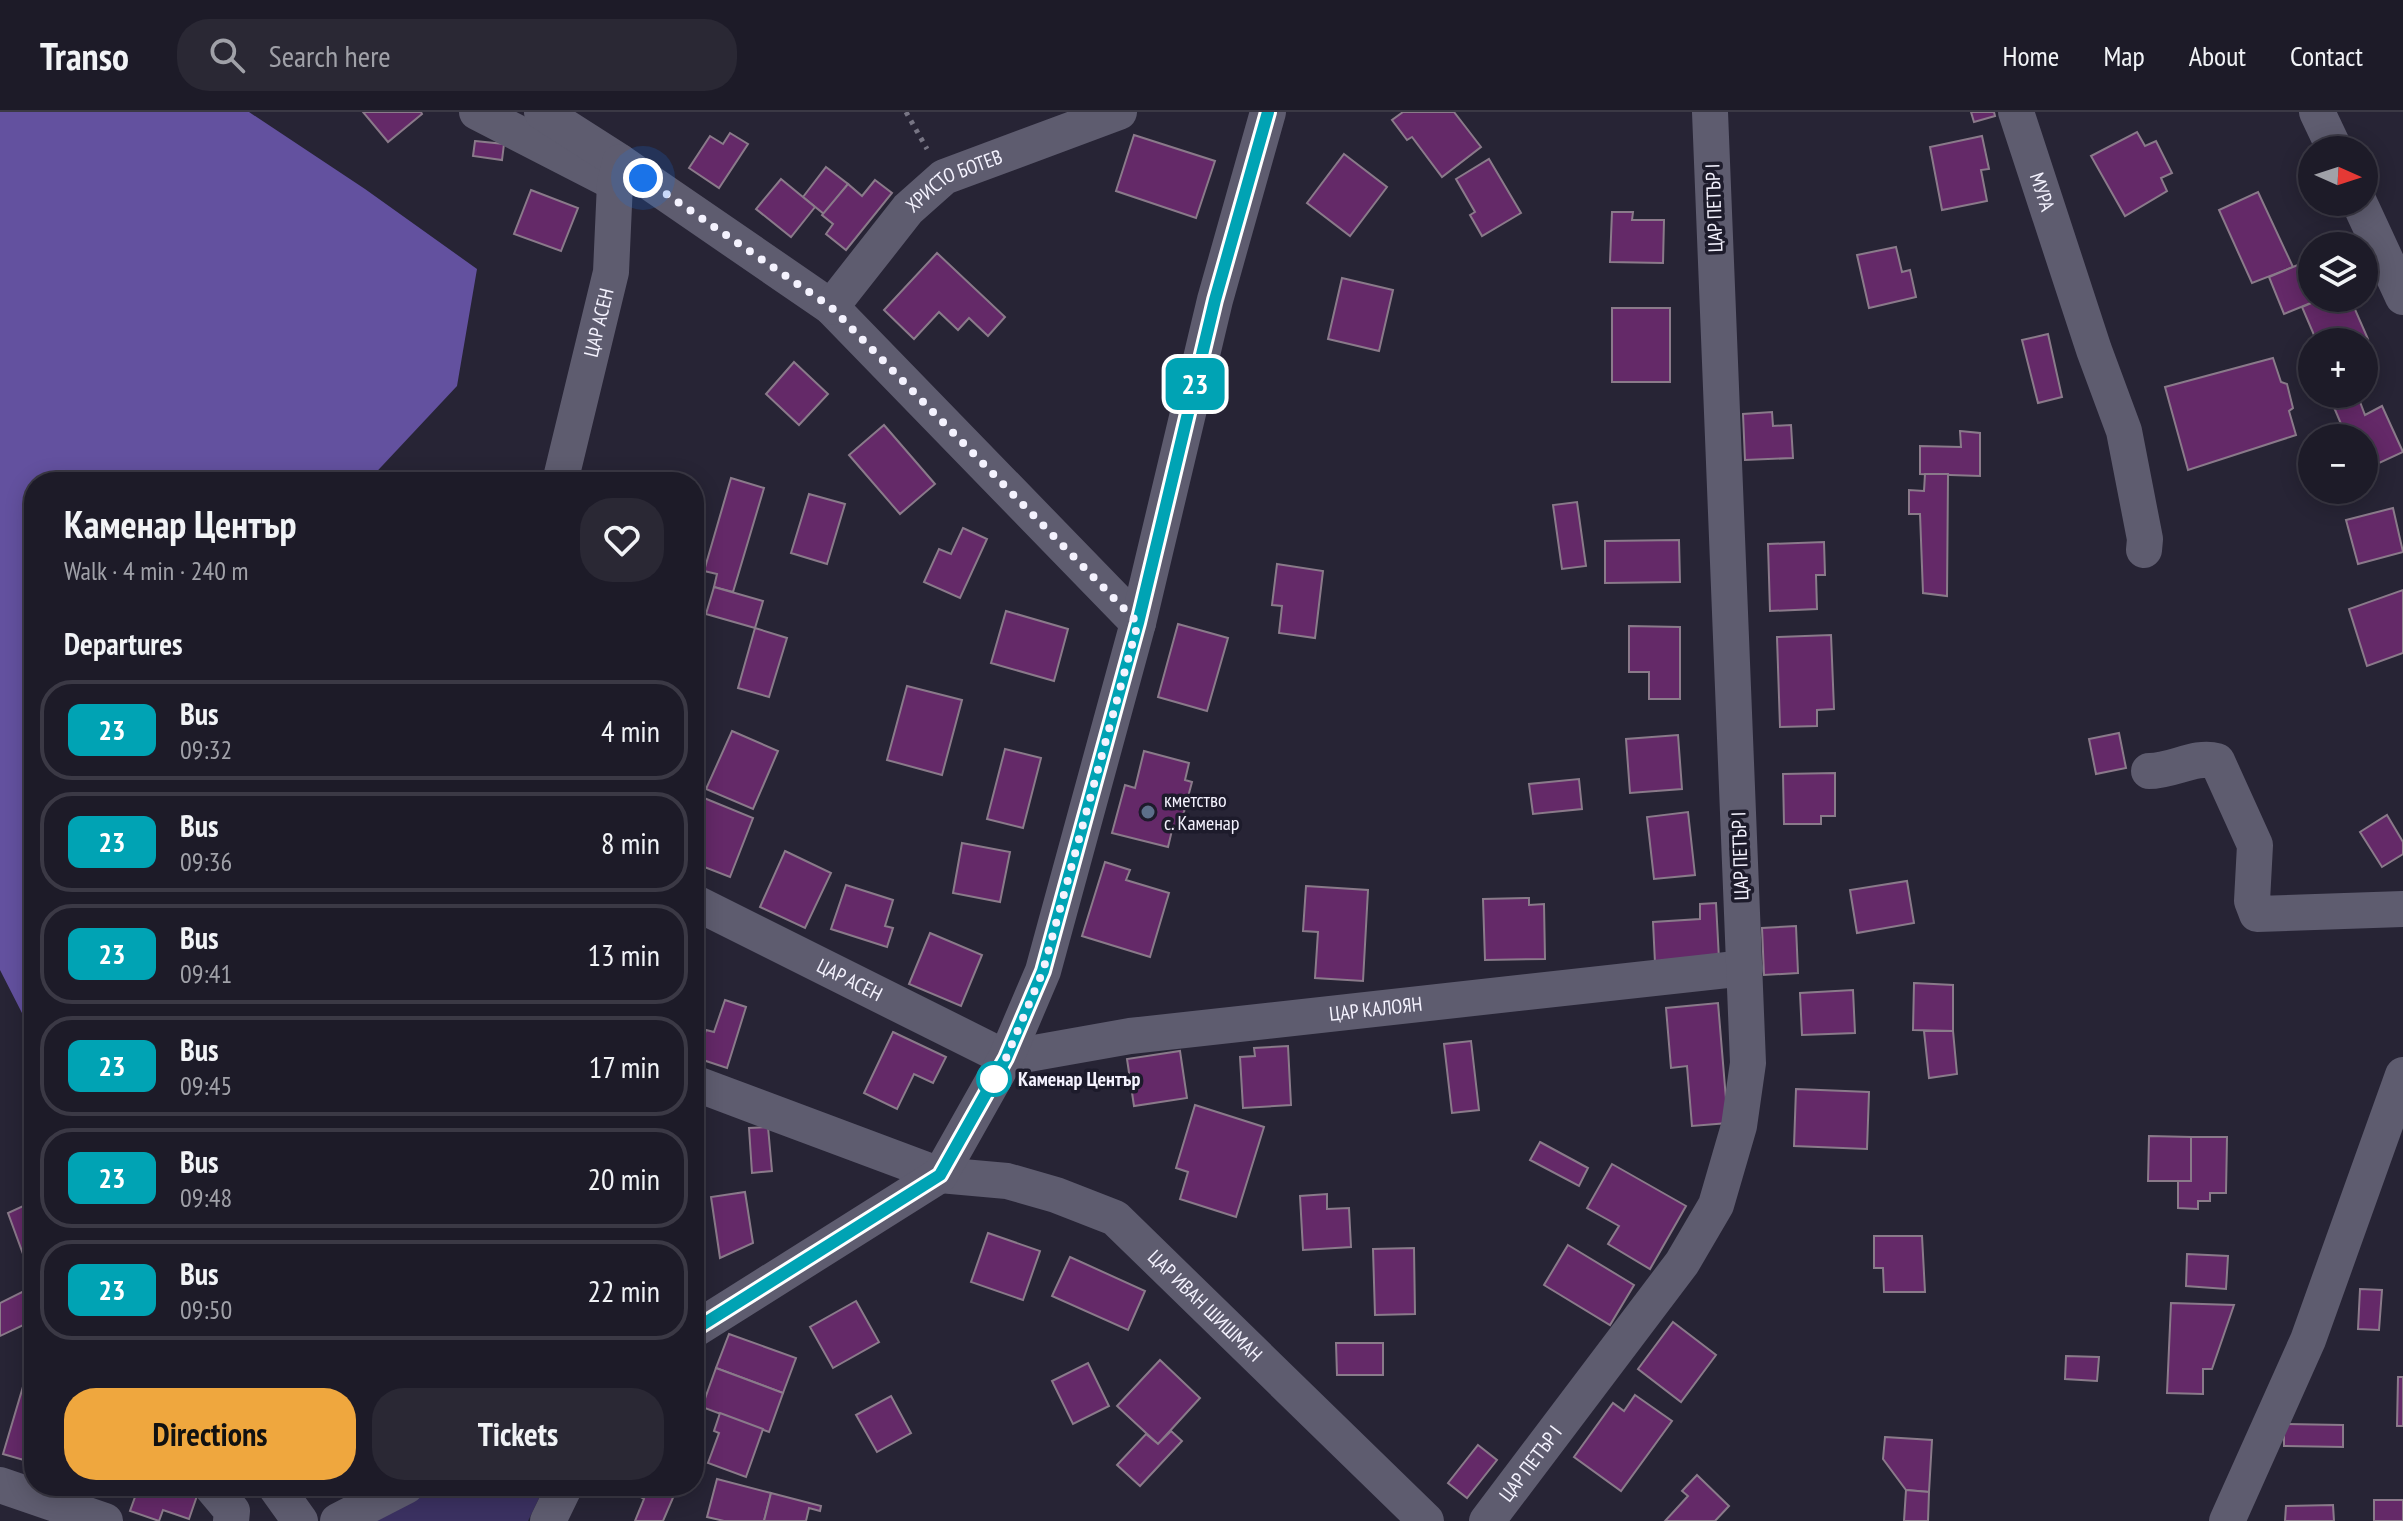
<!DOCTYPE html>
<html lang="en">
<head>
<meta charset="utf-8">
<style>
	:root { --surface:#1d1b28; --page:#2a2834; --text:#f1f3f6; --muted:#a0a1a8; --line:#3b3945; --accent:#efa73e }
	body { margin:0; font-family:"PT Sans Narrow",sans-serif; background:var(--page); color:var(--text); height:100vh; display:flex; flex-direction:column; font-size:30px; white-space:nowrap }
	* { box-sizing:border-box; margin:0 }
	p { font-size:26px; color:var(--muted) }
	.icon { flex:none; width:44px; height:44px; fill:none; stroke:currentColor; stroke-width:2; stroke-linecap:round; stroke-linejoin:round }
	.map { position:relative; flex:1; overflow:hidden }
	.sheet { position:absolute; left:24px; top:360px; width:680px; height:1024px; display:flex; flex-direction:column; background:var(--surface); border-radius:32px; box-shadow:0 4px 20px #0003,0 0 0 2px var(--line) }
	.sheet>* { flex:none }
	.badge { padding:0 16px; border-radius:12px; font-size:28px; line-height:52px }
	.needle { width:52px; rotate:93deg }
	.fabs { position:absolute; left:2298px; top:24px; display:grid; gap:16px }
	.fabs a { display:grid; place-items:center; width:80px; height:80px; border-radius:50%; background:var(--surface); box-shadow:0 4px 20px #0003,0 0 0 2px var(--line); font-size:40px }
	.you { position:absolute; width:40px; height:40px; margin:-20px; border:6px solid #fff; border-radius:50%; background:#1a73e8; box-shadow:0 0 0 12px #1a73e833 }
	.map>.badge { position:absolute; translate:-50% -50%; box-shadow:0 0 0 4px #fff }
	h2 { padding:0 40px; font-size:30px; line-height:72px }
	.round { display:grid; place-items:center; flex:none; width:84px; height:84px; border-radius:32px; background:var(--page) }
	.summary { display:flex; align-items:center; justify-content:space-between; height:136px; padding:0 40px }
	h1 { font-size:38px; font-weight:700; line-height:60px }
	.cta { display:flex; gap:16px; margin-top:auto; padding:16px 40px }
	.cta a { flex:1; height:92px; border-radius:32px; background:var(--accent); color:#111; font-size:32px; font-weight:700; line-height:92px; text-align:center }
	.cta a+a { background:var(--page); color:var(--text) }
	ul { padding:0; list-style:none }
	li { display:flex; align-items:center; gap:24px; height:100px; margin:0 16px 12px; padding:0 24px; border:4px solid var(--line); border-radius:32px }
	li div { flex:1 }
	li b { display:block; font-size:30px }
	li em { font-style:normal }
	li .badge { min-width:88px; font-weight:700; text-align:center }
	header { display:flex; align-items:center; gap:48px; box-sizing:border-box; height:112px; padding:0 40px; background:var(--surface); border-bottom:2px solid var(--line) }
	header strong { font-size:38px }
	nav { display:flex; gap:44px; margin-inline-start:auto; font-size:28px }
	.search { width:560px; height:72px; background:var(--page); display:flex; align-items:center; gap:20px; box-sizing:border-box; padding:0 28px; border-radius:32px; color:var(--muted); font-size:30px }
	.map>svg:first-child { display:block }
	.green { fill:#3b3161 }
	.forest { fill:#63519f }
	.building { fill:#642968; stroke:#8a7a8a; stroke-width:2 }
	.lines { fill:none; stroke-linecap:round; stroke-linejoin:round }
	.path { stroke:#777584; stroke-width:5; stroke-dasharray:4 6; stroke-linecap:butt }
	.minor { stroke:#5e5c6f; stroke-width:36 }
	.line-casing { stroke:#fff; stroke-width:18 }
	.line { stroke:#00a3b4; stroke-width:12 }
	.walk { stroke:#f4f2fe; stroke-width:8; stroke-dasharray:0 14.4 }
	.service-dot { fill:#5c6f8a; stroke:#1d1b2b; stroke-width:3 }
	.stop-dot { fill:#fff; stroke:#00a3b4; stroke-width:4 }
	.labels { text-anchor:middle; stroke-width:7; stroke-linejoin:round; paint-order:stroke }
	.street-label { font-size:20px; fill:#f4f2fe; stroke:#1d1b2b }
	.poi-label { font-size:20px; fill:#f4f2fe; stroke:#1d1b2b; text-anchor:start }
	.stop-label { font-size:20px; font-weight:bold; fill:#f4f2fe; stroke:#1d1b2b; text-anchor:start }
</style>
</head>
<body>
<header>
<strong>Transo</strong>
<div class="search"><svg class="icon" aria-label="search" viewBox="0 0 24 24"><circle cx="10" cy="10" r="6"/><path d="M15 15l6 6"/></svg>Search here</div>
<nav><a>Home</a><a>Map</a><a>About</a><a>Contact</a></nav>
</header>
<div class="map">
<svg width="2403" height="1409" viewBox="0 0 2403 1409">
	<rect width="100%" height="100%" fill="#272435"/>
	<!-- green -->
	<polygon class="green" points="442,1374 545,1374 528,1409 373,1409"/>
	<!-- forest -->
	<polygon class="forest" points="0,0 249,0 365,77 477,157 457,274 367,370 34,370 34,902 23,903 0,858"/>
	<!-- building -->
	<g class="building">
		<polygon points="363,0 421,0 422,2 388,30"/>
		<polygon points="1403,0 1454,0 1481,35 1442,65 1412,25 1407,28 1392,8"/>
		<polygon points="1971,0 1994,0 1995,4 1974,10"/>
		<polygon points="2137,20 2145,34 2156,29 2172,61 2161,66 2167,79 2125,104 2091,44"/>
		<polygon points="730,21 748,32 719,76 689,56 710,24 723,32"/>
		<polygon points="1134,23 1215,49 1196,106 1116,79"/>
		<polygon points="1982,24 1989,57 1981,58 1987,89 1942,98 1930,35"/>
		<polygon points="475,29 504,32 502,48 473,44"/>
		<polygon points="1344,42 1387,75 1350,124 1307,91"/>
		<polygon points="1489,47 1521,101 1482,124 1470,103 1475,100 1456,67"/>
		<polygon points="826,55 848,72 824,102 803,85"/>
		<polygon points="781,67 815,95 791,125 756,97"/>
		<polygon points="875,68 892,81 846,138 826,122 833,112 822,103 848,72 862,84"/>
		<polygon points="531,78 578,96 561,139 514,122"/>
		<polygon points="2258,80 2293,155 2252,171 2219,98"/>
		<polygon points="1612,100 1633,100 1632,108 1664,108 1663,151 1610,150"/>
		<polygon points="1896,135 1902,160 1910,158 1916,185 1869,196 1857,143"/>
		<polygon points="937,141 1005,205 988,224 969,206 958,218 939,200 914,227 884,198"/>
		<polygon points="2312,147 2312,186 2323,186 2284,202 2269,165"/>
		<polygon points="1342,166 1393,178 1379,239 1328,227"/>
		<polygon points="2323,186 2350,186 2368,227 2362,230 2317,230 2302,195"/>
		<rect x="1612" y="196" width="58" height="74"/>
		<polygon points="2048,222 2062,285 2038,291 2022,228"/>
		<polygon points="2273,246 2281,270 2287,272 2293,296 2289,299 2296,323 2188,358 2165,275"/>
		<polygon points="794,250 828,282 799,313 766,282"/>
		<polygon points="2341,282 2357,282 2365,303 2382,294 2403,340 2364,358 2364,326 2347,326 2330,286"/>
		<polygon points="1772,300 1773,314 1791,313 1793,346 1745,348 1743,302"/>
		<polygon points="884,313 935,372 900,402 849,343"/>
		<polygon points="1960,319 1980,321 1980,364 1920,362 1920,334 1961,335"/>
		<polygon points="1925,362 1948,362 1947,484 1923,481 1920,402 1909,402 1909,378 1924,379"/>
		<polygon points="731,366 764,376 733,480 714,475 717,462 704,459"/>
		<polygon points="809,382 845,392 827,452 791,441"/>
		<polygon points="1577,390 1586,454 1562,457 1553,393"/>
		<polygon points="2393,396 2403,440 2358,452 2346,408"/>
		<polygon points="963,416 987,427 960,486 924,470 939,437 951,442"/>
		<polygon points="1679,428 1680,470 1605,471 1605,429"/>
		<polygon points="1824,430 1825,463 1816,463 1817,497 1770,499 1768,432"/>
		<polygon points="1277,452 1323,459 1315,526 1279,521 1282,494 1272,493"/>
		<polygon points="714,475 763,489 755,516 706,502"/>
		<polygon points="2403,478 2403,541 2367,554 2349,497"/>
		<polygon points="1006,499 1068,517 1054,569 991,551"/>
		<polygon points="1178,512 1228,526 1207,599 1158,585"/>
		<polygon points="1629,514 1680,515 1680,587 1649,587 1649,560 1629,560"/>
		<polygon points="755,516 787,526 769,585 738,576"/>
		<polygon points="1831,523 1834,597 1817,598 1817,614 1780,615 1777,525"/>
		<polygon points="907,574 962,588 942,663 887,648"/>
		<polygon points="732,619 778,639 753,697 706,677"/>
		<polygon points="2119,621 2126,656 2096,662 2089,627"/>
		<polygon points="1678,623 1682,677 1630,681 1626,627"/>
		<polygon points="1005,637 1041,646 1023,716 987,707"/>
		<polygon points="1144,639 1189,651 1185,668 1192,670 1180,715 1173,714 1168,735 1112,721 1125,673 1135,676"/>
		<polygon points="1835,661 1835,704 1821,704 1821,712 1784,712 1783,662"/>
		<polygon points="1579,667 1582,697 1533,702 1529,672"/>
		<polygon points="704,686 753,706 730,765 694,751 694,712"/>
		<polygon points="1688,700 1695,763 1654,767 1647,705"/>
		<polygon points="2387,703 2403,730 2403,742 2382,755 2360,720"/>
		<polygon points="962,731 1010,740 1000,790 953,781"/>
		<polygon points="785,739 831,761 805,816 760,795"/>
		<polygon points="1105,750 1130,758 1126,768 1169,781 1150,845 1082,824"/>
		<polygon points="1907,769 1914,811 1857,821 1850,778"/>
		<polygon points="846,773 893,788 885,814 893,816 887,835 831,817"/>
		<polygon points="1306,774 1368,778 1363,869 1315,866 1318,820 1303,819"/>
		<polygon points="1529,786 1529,793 1544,792 1545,847 1485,848 1483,787"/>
		<polygon points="1716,791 1719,847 1655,851 1653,810 1700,807 1700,792"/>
		<polygon points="1796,814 1798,861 1764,863 1762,816"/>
		<polygon points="930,821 982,843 961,894 909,872"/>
		<polygon points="1914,871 1953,873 1953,919 1913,918"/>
		<polygon points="1853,878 1855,921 1802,923 1800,881"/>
		<polygon points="725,888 746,895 727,956 697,946 706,918 714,920"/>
		<polygon points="1718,891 1728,1011 1692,1014 1687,954 1671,956 1666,896"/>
		<polygon points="1924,919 1953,919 1957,962 1929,966"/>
		<polygon points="893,920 946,945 933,971 914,962 897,997 864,981"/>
		<polygon points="1471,929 1479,998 1452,1001 1444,932"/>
		<polygon points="1288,934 1291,993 1243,996 1240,945 1255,944 1254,936"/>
		<polygon points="1180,939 1187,986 1134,994 1127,947"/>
		<polygon points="1796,977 1869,980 1867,1037 1794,1034"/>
		<polygon points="1195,993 1264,1015 1236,1105 1180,1087 1188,1060 1176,1056"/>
		<polygon points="768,1015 772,1059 752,1061 749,1016"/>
		<polygon points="2149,1024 2191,1025 2191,1069 2148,1069"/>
		<polygon points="2191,1025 2227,1025 2226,1081 2210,1081 2210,1089 2198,1089 2198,1097 2178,1096 2178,1069 2191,1069"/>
		<polygon points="1540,1030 1588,1056 1579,1074 1530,1048"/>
		<polygon points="1612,1052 1686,1094 1650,1157 1608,1132 1619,1114 1587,1096"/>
		<polygon points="745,1080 753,1131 720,1146 711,1085"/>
		<polygon points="1327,1082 1327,1097 1349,1096 1351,1135 1303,1138 1300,1084"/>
		<polygon points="34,1089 34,1172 8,1101"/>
		<polygon points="988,1121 1040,1139 1023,1188 971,1170"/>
		<polygon points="1874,1124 1922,1124 1925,1180 1884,1180 1883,1156 1874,1156"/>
		<polygon points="1568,1133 1634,1173 1610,1213 1544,1173"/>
		<polygon points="1414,1136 1415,1202 1375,1203 1373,1137"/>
		<polygon points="2187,1142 2228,1144 2226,1177 2186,1174"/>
		<polygon points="1070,1145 1145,1179 1128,1218 1052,1184"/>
		<polygon points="2360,1177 2382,1178 2379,1218 2358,1217"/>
		<polygon points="26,1178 34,1193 34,1208 0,1224 0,1191"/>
		<polygon points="856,1189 879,1230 833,1256 810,1215"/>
		<polygon points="2171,1191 2234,1193 2212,1257 2203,1257 2203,1282 2167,1281"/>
		<polygon points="1673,1210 1716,1243 1681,1290 1638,1257"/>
		<polygon points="729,1222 796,1246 783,1281 716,1256"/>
		<polygon points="1336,1231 1383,1231 1383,1263 1337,1263"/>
		<polygon points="33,1241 34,1242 34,1351 3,1342"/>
		<polygon points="2066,1244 2099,1245 2097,1269 2065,1267"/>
		<polygon points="1160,1248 1200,1286 1158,1332 1117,1294"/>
		<polygon points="1088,1251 1109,1294 1073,1312 1052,1269"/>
		<polygon points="716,1256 783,1281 769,1320 702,1295"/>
		<polygon points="2398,1265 2403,1265 2403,1314 2397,1314"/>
		<polygon points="1635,1283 1672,1309 1621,1379 1574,1345 1613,1291 1624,1299"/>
		<polygon points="891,1284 911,1321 877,1340 856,1303"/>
		<polygon points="720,1301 763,1317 746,1365 708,1351 719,1321 714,1319"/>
		<polygon points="2284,1312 2343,1313 2343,1335 2284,1334"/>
		<polygon points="1171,1319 1182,1329 1140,1374 1117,1353 1146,1322 1158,1332"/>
		<polygon points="1885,1325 1932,1328 1929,1380 1906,1378 1883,1347"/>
		<polygon points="1478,1333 1497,1348 1467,1386 1448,1371"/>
		<polygon points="1697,1363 1729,1394 1715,1409 1665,1409 1688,1384 1682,1379"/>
		<polygon points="717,1367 771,1381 764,1409 724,1409 707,1405"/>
		<polygon points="139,1374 189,1374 199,1378 189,1407 163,1398 159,1409 130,1399"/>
		<polygon points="641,1374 659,1374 675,1381 663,1409 635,1409 644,1387 637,1383"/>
		<polygon points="1906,1378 1929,1380 1928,1409 1904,1409"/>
		<polygon points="771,1381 821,1394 820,1399 809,1396 806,1409 764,1409"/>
		<rect x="2374" y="1388" width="29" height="21"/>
		<polygon points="2333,1393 2334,1409 2285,1409 2286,1394"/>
	</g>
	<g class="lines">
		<!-- path -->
		<polyline class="path" points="906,0 927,37"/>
		<!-- minor -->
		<g class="minor">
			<polyline points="477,0 615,71"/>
			<polyline points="542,0 620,50 831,195 1138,511"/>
			<path id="s1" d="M2016,0L2094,238L2124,319L2145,427L2144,438"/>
			<polyline points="2317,0 2335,38"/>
			<polyline points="2359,90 2403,185"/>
			<path id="s2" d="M831,195L908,97L944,65L1119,0"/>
			<path id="s3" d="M560,370L611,160L615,71L620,50"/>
			<path d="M2149,659C2173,659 2195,643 2217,649L2255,733L2252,789L2257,802L2403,797"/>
			<path id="s4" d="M694,790L1006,946L1130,924L1745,856"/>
			<path id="s5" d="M694,971L940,1063L1007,1069L1056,1083L1115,1106L1426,1409"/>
			<polyline points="694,1218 940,1063 1006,946 1043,859 1138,511 1215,188 1268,0"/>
			<polyline points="0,1373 105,1409"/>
			<polyline points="211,1374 232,1399 231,1409"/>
			<polyline points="275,1374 300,1409"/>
			<polyline points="338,1409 406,1374"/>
			<polyline points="548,1409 565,1374"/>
			<path id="s6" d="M1487,1409L1682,1151L1716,1093L1739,1014L1748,951L1710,0"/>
			<polyline points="2227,1409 2308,1228 2403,963"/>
		</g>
	</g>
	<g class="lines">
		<defs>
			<polyline id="line" points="694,1218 940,1063 1006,946 1043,859 1138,511 1215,188 1268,0"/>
		</defs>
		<!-- line casing -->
		<use href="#line" class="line-casing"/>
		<!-- line -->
		<use href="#line" class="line"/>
		<!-- walk -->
		<polyline class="walk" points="643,66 831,195 1138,511 1043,859 1006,946 994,967"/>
	</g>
	<!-- markers -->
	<circle class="service-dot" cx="1148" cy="700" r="8"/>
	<circle class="stop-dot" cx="994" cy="967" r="16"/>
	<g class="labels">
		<!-- street labels -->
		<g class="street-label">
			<text dy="7" stroke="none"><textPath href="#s2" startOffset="180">ХРИСТО БОТЕВ</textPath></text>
			<text dy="7" stroke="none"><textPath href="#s1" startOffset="84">МУРА</textPath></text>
			<text transform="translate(1714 96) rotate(-92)" y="7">ЦАР ПЕТЪР I</text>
			<text dy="7" stroke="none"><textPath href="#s3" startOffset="164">ЦАР АСЕН</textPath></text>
			<text transform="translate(1740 744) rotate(-92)" y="7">ЦАР ПЕТЪР I</text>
			<text dy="7" stroke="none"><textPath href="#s4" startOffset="174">ЦАР АСЕН</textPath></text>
			<text dy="7" stroke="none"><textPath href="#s4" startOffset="722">ЦАР КАЛОЯН</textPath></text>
			<text dy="7" stroke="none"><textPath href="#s5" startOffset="570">ЦАР ИВАН ШИШМАН</textPath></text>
			<text dy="7" stroke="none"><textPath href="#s6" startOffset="72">ЦАР ПЕТЪР I</textPath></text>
		</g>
		<!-- poi labels -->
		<g class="poi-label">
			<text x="1164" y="695">кметство<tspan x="1164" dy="23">с. Каменар</tspan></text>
		</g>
		<!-- stop labels -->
		<g class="stop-label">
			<text x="1018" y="974">Каменар Център</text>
		</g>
	</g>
</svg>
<div class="fabs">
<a><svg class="needle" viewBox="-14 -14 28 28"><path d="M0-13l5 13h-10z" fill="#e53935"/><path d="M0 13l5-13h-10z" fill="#a0a1a8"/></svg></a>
<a><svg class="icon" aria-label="layers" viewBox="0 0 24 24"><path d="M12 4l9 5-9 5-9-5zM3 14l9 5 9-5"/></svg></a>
<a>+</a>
<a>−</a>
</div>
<div class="you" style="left:643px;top:66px"></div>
<b class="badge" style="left:1195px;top:272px;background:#00a3b4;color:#fff">23</b>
<section class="sheet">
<div class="summary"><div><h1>Каменар Център</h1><p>Walk · 4 min · 240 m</p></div><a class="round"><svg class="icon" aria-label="heart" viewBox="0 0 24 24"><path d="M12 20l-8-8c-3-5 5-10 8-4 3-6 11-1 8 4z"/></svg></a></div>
<h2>Departures</h2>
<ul>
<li><span class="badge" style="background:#00a3b4;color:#fff">23</span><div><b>Bus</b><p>09:32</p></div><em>4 min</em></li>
<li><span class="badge" style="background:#00a3b4;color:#fff">23</span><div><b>Bus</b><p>09:36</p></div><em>8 min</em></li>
<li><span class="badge" style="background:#00a3b4;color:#fff">23</span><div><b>Bus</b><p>09:41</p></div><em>13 min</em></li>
<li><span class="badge" style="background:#00a3b4;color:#fff">23</span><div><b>Bus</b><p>09:45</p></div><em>17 min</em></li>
<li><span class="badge" style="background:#00a3b4;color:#fff">23</span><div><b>Bus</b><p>09:48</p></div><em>20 min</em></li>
<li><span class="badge" style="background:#00a3b4;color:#fff">23</span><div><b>Bus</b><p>09:50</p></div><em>22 min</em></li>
</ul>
<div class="cta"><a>Directions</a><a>Tickets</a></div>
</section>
</div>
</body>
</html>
